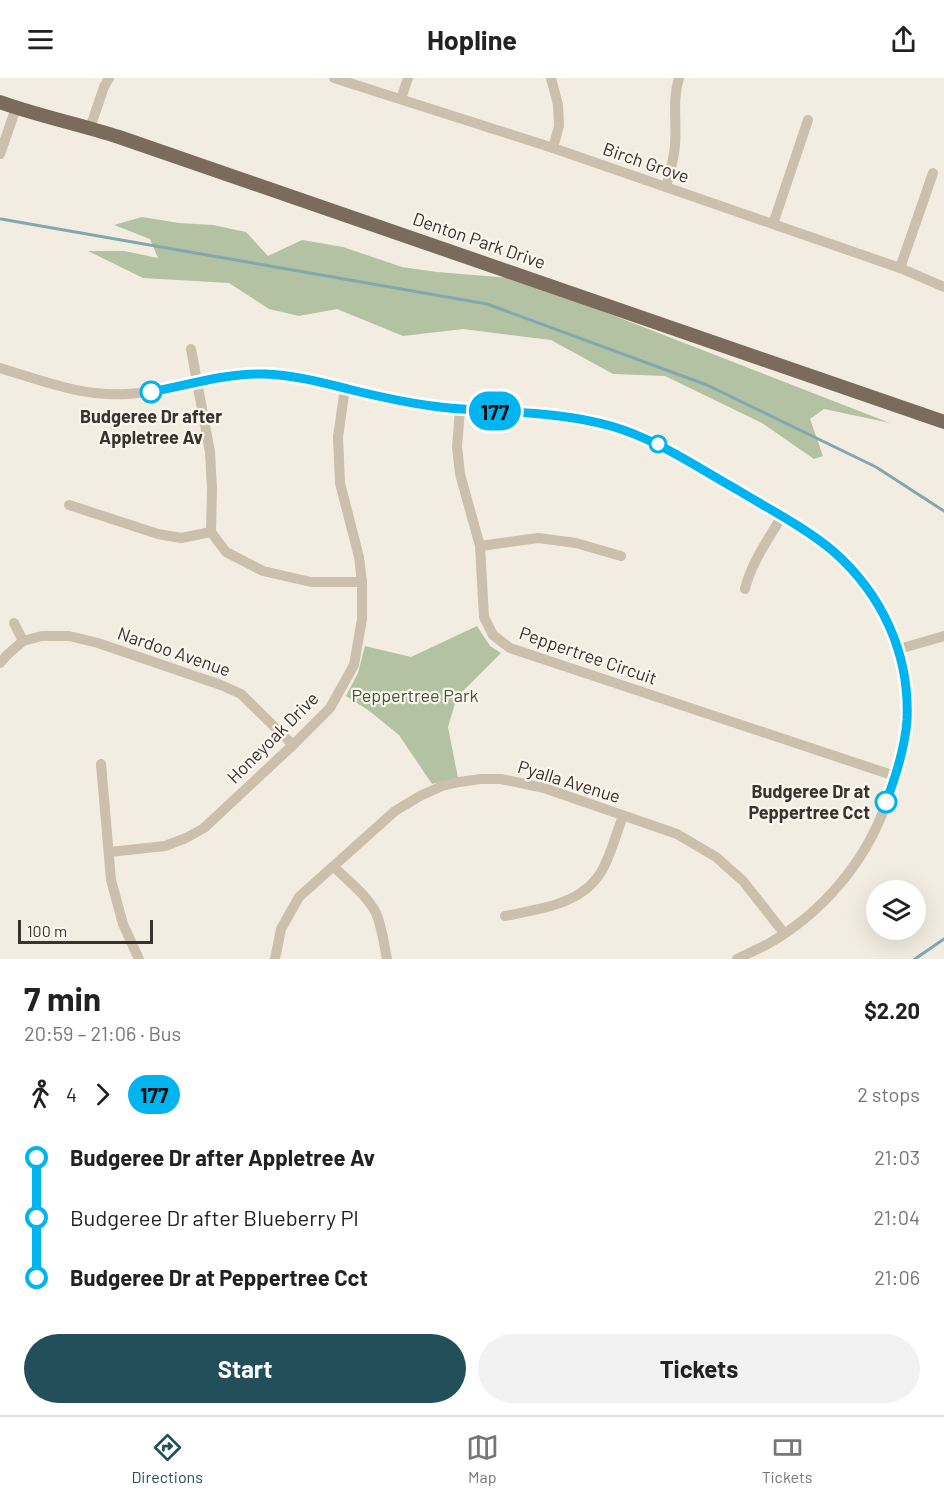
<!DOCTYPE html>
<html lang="en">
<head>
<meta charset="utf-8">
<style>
	:root { --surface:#fff; --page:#f2f2f2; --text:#222; --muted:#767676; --line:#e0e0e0; --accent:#224f5a }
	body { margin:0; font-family:Barlow,sans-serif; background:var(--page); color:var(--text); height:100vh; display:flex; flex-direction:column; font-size:22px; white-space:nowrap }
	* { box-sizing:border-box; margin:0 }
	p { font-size:20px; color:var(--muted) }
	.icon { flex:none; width:33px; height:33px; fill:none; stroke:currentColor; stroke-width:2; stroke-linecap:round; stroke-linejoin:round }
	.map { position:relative; height:881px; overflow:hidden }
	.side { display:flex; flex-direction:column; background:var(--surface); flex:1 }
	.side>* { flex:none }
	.badge { padding:0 12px; border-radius:20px; font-size:21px; line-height:39px }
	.tools { position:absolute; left:866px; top:802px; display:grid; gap:12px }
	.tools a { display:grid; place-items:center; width:60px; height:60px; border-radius:50%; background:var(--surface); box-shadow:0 6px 24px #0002; font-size:30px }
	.scale { position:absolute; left:18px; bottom:15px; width:135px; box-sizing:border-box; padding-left:6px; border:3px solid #3a322c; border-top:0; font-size:16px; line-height:21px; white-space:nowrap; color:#3a322c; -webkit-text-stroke:4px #faf6ee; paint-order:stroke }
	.map>.badge { position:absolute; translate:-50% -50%; box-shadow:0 0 0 3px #fff }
	.legs { display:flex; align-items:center; gap:9px; height:66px; padding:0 24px; font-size:20px }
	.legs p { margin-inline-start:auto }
	.head { display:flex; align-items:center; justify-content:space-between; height:102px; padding:0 24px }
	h1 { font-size:33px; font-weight:700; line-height:45px }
	.action { display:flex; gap:12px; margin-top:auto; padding:12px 24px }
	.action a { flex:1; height:69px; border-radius:36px; background:var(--accent); color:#fff; font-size:24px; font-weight:700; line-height:69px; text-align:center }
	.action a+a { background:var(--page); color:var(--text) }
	ul { padding:0 24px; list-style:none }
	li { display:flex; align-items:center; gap:21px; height:60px; font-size:22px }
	li i { display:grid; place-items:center; width:9px; height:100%; margin:0 8px; background:currentColor }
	li i::after { content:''; width:15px; height:15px; margin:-8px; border:4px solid; border-radius:50%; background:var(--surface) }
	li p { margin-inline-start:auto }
	li:first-child i { background:linear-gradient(#0000 50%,currentColor 0) }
	li:last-child i { background:linear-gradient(currentColor 50%,#0000 0) }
	header { display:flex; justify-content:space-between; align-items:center; height:78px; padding:0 24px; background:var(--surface); font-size:27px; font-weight:700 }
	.tab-bar { display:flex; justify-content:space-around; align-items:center; height:84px; border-top:2px solid var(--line); background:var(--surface); font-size:16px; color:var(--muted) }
	.tab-bar a { display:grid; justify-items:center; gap:3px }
	.tab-bar .selected { color:var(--accent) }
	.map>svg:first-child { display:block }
	.green { fill:#b3c2a2 }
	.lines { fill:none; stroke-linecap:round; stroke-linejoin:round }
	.stream { stroke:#81a7af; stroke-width:3 }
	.minor { stroke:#cbbfad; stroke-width:10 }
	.major { stroke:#7b6b5d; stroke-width:14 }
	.line-1-casing { stroke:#fff; stroke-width:14 }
	.line-1 { stroke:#00b5ef; stroke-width:9 }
	.stop-1-dot { fill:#fff; stroke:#00b5ef; stroke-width:3 }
	.labels { text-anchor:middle; stroke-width:4.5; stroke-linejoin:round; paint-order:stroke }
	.street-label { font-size:18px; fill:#3a322c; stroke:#faf6ee }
	.stop-label { font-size:18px; font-weight:bold; fill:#3a322c; stroke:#faf6ee }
	.park-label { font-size:18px; fill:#445730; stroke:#faf6ee }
</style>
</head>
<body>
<header><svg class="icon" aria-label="menu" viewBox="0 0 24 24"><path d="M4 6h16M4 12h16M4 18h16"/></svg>Hopline<svg class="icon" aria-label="share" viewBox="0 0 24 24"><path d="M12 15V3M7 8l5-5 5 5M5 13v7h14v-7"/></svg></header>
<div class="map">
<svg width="944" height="881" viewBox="0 0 944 881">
	<rect width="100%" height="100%" fill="#f3ede1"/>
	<!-- green -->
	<g class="green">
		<polygon points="142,139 179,145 213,147 246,154 268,178 302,162 343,169 402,189 437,194 510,200 597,231 890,345 824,331 810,341 823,378 814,381 762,345 665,298 613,296 551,262 463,251 403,258 337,231 299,238 269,231 229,205 143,200 88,173 124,173 158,180 150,161 114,147"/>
		<polygon points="477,548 490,568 501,575 457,619 448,649 458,700 432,706 399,657 368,632 346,618 358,595 365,568 411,579"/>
	</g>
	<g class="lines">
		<!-- stream -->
		<g class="stream">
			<polyline points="1,141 487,226 707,307 876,389 944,433"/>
			<polyline points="915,881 944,861"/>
		</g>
		<!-- minor -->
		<g class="minor">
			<polyline points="334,0 553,70 900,190 944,209"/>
			<polyline points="551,0 558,27 559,48 553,70"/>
			<polyline points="401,21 408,0"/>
			<polyline points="90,50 104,9 109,0"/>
			<polyline points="0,76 16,30"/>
			<path d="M666,109C670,95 674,81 675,67C677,43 672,23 679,0"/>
			<polyline points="773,146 808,42"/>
			<polyline points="900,190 933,95"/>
			<polyline points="191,271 210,374 212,411 211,454 226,474 263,493 311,504 362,504"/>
			<path d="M0,290C42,303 83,319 128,316C174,313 218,295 264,296C313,297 359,317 407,324C425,327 443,330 461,331C512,334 563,334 612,348C659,362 699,390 741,415C772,433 807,450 834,474C883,517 912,581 906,646C904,674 895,700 886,726C865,785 822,835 768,866C758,871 747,876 737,881"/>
			<polyline points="460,331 457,369 460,396 480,468 484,539 493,557 510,570 895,698"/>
			<polyline points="69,427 158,456 181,460 211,454"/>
			<polyline points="480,468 538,460 576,465 621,478"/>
			<path d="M745,511C751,485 768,462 782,438"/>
			<polyline points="14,545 23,563"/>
			<polyline points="899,571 944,558"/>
			<polyline points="0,585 7,577 23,563 42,558 69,558 98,565 221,607 241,616 293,667"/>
			<polyline points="101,686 111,802 123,846 139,881"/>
			<polyline points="109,774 165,768 186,760 204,750 293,667 330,630 354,587 362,541 362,504 359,479 340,405 338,359 345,310"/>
			<path d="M334,789C347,802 367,817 376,835C382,849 384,866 387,881"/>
			<path d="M505,838C539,831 581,827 601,794C611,777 616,756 623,738"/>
			<polyline points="275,881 281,851 299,819 395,733 420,718 442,708 459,704 481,701 501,701 544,710 677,756 716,779 743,803 784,855"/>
		</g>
		<!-- major -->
		<path class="major" d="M0,24C39,38 79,46 119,59L944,344"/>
	</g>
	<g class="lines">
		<defs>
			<path id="line-1" d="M151,314C188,307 226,295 264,296C293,297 320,304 348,311C376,318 403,324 432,328C491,336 552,331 611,348C656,361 695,388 736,411C767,430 806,450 833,473C882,516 910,576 907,642C905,670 896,698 886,724"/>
		</defs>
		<!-- line-1 casing -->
		<use href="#line-1" class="line-1-casing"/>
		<!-- line-1 -->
		<use href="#line-1" class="line-1"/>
	</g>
	<!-- markers -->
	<g class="stop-1-dot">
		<circle cx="151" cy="314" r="10"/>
		<circle cx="658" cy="366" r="8"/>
		<circle cx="886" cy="724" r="10"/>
	</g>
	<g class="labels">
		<!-- street labels -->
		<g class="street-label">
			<text transform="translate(646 85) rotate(19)" y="6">Birch Grove</text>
			<text transform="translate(479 163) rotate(19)" y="6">Denton Park Drive</text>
			<text transform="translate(174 574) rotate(19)" y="6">Nardoo Avenue</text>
			<text transform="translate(588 578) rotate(19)" y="6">Peppertree Circuit</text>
			<text transform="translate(273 660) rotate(-45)" y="6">Honeyoak Drive</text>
			<text transform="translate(569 704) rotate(17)" y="6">Pyalla Avenue</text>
		</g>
		<!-- stop labels -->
		<g class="stop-label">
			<text x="151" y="345">Budgeree Dr after<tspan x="151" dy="21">Appletree Av</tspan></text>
			<text x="870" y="720" text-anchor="end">Budgeree Dr at<tspan x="870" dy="21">Peppertree Cct</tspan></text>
		</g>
		<!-- park labels -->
		<g class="park-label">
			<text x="415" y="624">Peppertree Park</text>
		</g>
	</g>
</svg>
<div class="tools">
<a><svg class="icon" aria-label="layers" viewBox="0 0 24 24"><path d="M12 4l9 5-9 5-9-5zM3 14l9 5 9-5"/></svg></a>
</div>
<div class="scale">100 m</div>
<b class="badge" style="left:495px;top:333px;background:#00b5ef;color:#111">177</b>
</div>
<section class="side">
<div class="head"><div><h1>7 min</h1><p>20:59 – 21:06 · Bus</p></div><b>$2.20</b></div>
<div class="legs"><svg class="icon" aria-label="walk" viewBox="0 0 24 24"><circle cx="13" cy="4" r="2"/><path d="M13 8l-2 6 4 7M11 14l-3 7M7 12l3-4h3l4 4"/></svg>4<svg class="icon" aria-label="forward" viewBox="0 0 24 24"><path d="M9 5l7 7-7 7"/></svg><b class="badge" style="background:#00b5ef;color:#111">177</b><p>2 stops</p></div>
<ul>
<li><i style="color:#00b5ef"></i><b>Budgeree Dr after Appletree Av</b><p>21:03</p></li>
<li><i style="color:#00b5ef"></i><span>Budgeree Dr after Blueberry Pl</span><p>21:04</p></li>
<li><i style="color:#00b5ef"></i><b>Budgeree Dr at Peppertree Cct</b><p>21:06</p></li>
</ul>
<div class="action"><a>Start</a><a>Tickets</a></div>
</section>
<nav class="tab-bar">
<a class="selected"><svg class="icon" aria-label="directions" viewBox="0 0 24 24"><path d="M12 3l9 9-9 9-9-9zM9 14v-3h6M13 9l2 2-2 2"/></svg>Directions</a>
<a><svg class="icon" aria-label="map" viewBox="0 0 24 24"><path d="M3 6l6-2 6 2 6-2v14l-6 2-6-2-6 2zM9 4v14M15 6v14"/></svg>Map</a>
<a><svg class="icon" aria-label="tickets" viewBox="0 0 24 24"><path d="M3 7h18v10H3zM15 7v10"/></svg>Tickets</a>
</nav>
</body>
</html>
